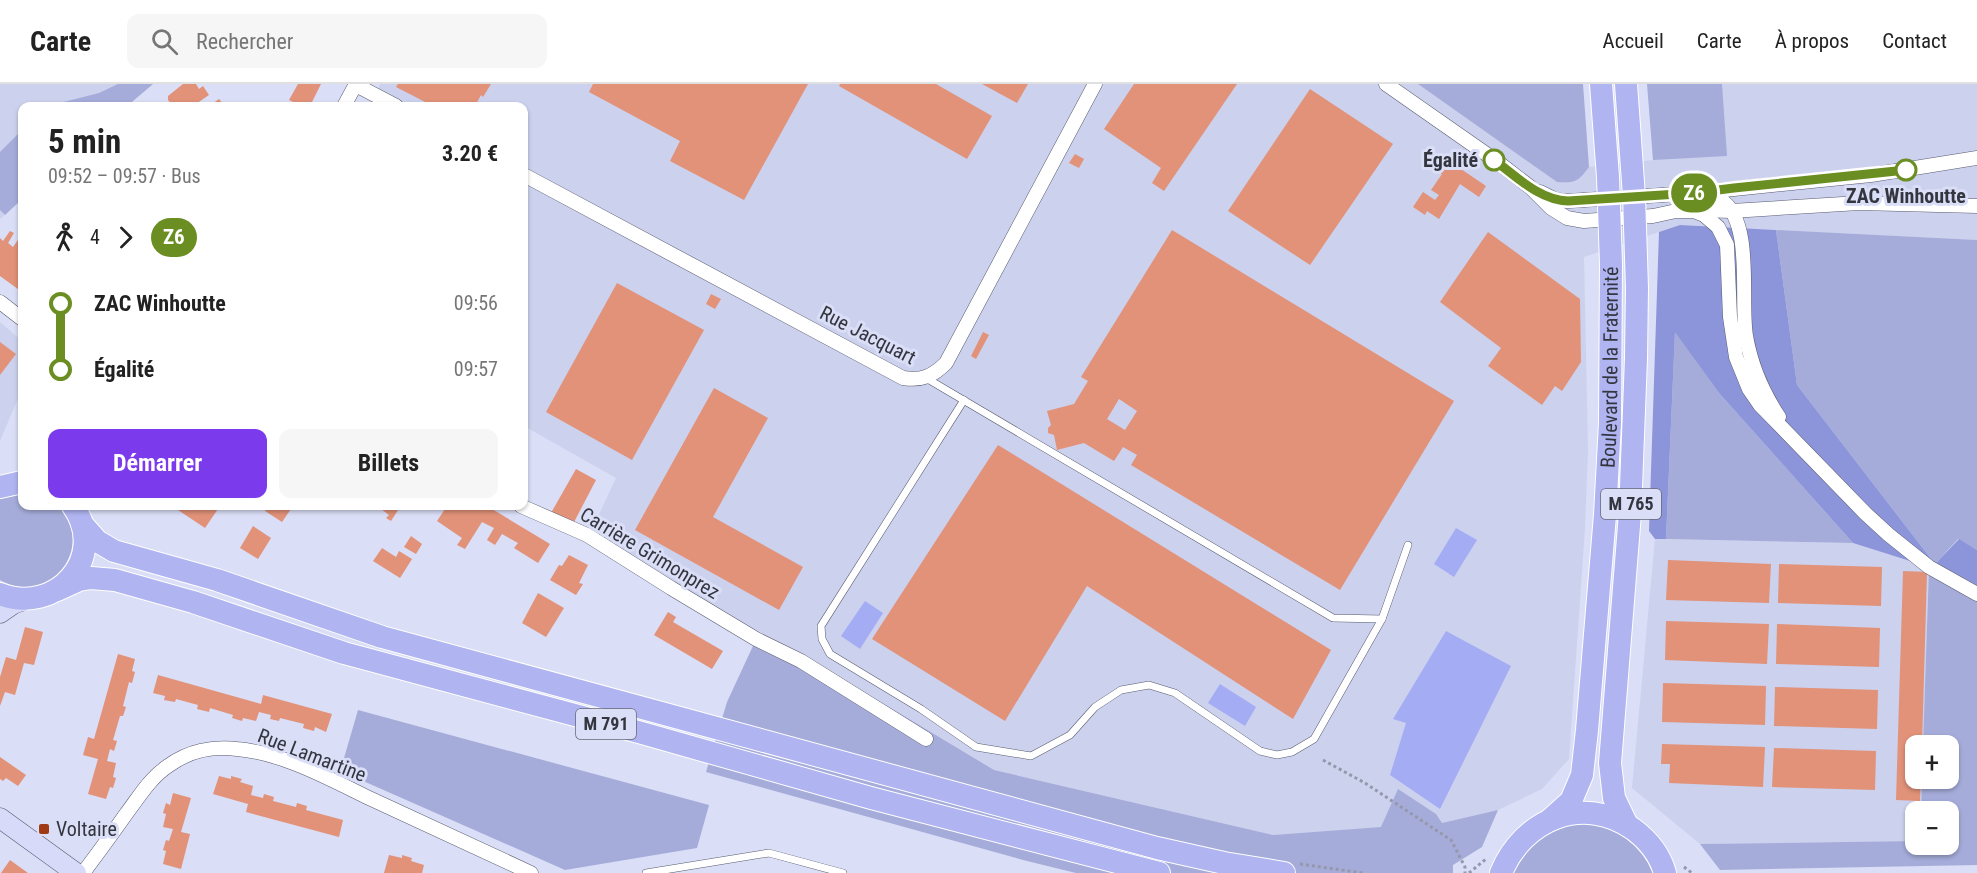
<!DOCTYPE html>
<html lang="fr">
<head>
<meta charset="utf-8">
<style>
	:root { --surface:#fff; --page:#f6f6f6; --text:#222; --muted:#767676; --line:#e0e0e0; --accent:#7c3aed }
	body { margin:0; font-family:"Roboto Condensed",sans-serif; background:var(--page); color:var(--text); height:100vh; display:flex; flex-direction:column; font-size:22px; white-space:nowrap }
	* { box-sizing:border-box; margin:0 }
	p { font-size:20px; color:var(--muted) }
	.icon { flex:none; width:33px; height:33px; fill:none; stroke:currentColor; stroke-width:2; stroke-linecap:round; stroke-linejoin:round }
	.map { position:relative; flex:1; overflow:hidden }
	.panel { position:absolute; left:18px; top:18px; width:510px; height:408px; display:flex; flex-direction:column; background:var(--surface); border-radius:12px; box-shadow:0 2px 4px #0004 }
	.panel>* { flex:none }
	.badge { padding:0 12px; border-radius:20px; font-size:21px; line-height:39px }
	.controls { position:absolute; left:1905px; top:651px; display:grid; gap:12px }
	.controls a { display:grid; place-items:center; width:54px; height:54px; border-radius:12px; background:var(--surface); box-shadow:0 2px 4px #0004; font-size:30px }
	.map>.badge { position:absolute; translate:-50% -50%; box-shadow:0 0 0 3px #fff }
	.legs { display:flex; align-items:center; gap:9px; height:66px; padding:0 30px; font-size:20px }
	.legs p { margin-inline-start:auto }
	.overview { display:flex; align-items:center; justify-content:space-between; height:102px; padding:0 30px }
	h1 { font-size:33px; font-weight:700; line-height:45px }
	.cta { display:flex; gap:12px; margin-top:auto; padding:12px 30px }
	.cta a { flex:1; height:69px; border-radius:12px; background:var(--accent); color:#fff; font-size:24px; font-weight:700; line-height:69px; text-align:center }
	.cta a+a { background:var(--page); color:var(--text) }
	ul { padding:0 30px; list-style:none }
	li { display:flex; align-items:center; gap:21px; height:66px; font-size:22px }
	li i { display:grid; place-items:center; width:9px; height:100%; margin:0 8px; background:currentColor }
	li i::after { content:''; width:15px; height:15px; margin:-8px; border:4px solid; border-radius:50%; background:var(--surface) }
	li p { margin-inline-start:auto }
	li:first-child i { background:linear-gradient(#0000 50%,currentColor 0) }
	li:last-child i { background:linear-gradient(currentColor 50%,#0000 0) }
	header { display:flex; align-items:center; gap:36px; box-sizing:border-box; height:84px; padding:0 30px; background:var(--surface); border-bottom:2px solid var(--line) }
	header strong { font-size:28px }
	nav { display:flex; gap:33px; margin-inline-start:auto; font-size:21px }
	.search { width:420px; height:54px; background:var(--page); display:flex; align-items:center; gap:15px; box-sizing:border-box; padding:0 21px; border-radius:12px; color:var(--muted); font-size:22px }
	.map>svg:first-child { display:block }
	.built { fill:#ccd1ee }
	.green { fill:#a5acd9 }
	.forest { fill:#8c94da }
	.water { fill:#a4adf4 }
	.building { fill:#e19279; fill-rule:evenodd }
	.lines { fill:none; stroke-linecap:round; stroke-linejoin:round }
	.lane-casing { stroke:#585b6f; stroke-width:8 }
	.street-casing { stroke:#585b6f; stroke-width:15 }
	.secondary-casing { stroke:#585b6f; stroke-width:21 }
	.primary-casing { stroke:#fff; stroke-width:24 }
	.path { stroke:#9598aa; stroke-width:3; stroke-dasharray:3 3; stroke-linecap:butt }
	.lane { stroke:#fff; stroke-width:7 }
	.street { stroke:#fff; stroke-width:14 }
	.secondary { stroke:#d7daf8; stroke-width:20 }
	.primary { stroke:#b0b4f0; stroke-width:22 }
	.line-1-casing { stroke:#fff; stroke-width:14 }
	.line-1 { stroke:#6b8e23; stroke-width:9 }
	.stop-1-dot { fill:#fff; stroke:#6b8e23; stroke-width:3 }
	.poi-dot { fill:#a03a15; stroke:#dadef6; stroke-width:2 }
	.labels { text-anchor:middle; stroke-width:6; stroke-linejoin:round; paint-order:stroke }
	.shield { fill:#dadef6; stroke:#666876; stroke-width:1.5 }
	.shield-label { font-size:18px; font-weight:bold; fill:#34363f }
	.stop-label { font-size:20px; font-weight:bold; fill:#34363f; stroke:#dadef6; text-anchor:end }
	.street-label { font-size:20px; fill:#34363f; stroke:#dadef6 }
	.poi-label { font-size:20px; fill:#34363f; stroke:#dadef6; text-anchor:start }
</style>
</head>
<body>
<header>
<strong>Carte</strong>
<div class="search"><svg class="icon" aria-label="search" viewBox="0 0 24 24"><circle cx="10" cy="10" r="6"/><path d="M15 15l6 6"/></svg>Rechercher</div>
<nav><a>Accueil</a><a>Carte</a><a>À propos</a><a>Contact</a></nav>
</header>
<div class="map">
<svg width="1977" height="789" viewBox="0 0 1977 789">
	<rect width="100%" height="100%" fill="#dadef6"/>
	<!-- built -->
	<g class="built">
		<polygon points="0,0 153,0 127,22 22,22 22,115 0,135"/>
		<polygon points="380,0 1418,0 1556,97 1582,92 1589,83 1653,76 1649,0 1977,0 1977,156 1680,141 1584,173 1588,366 1585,444 1569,675 1542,705 1498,726 1442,739 1273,751 993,686 809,575 588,454 616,394 524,342 524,22 371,22"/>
		<polygon points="0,238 22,257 22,305 0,357"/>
		<polygon points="1655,455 1853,459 1929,483 1923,661 1916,662 1916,694 1922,695 1921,727 1916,728 1915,757 1700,760 1632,704"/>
	</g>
	<!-- green -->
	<g class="green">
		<polygon points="118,0 153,0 127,22 48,22 99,9"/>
		<path d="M1418,0H1583L1589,83C1578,98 1575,99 1557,98Z"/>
		<polygon points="1647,0 1722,0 1727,72 1653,76"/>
		<polygon points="22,46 22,115 5,131 0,126 0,68"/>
		<polygon points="1776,146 1977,156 1977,466 1958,455 1935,480 1797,301"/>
		<polygon points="1675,247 1719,309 1853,459 1666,455"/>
		<path d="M22,408V422H59C97,464 49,524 0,496V415Z"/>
		<polygon points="1929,483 1977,510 1977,781 1720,786 1700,760 1915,757 1916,760 1948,760 1948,728 1921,727 1922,695 1948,694 1948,662 1923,661"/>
		<polygon points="759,549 809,575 994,686 1273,751 1381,743 1398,705 1436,730 1442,739 1498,726 1482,763 1453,781 1453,789 1076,789 1027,777 706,688 727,618"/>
		<polygon points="358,626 709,721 697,764 565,786 345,689 342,681"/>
		<path d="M1581,739C1614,742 1639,758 1653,789H1511L1536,755L1561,742Z"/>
	</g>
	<!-- forest -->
	<polygon class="forest" points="1680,141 1776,146 1797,301 1935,480 1959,455 1977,466 1977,510 1929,483 1853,459 1719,309 1675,248 1666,455 1655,455 1649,447 1659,148"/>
	<!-- water -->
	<g class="water">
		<polygon points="1456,444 1477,456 1454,493 1434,480"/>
		<polygon points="865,517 883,529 860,565 841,552"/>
		<polygon points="1446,547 1511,582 1440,725 1390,691 1406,639 1393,635"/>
		<polygon points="1220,600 1256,623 1245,642 1208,619"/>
	</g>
	<!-- building -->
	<g class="building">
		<polygon points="183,0 196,0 199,5 203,2 209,11 193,22 173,22 168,16 168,12"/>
		<polygon points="298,0 321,0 310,22 301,22 289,16"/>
		<polygon points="398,0 491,0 483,13 481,11 475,22 456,21 455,22 433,22 396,3"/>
		<polygon points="593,0 808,0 744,116 670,77 680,57 589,8"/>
		<polygon points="840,0 936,0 992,32 967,75 839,2"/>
		<polygon points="982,0 1028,0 1017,19"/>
		<polygon points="1134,0 1237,0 1164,107 1152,99 1161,84 1104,45"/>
		<polygon points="1310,5 1393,60 1310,181 1228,127"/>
		<polygon points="219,15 225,22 209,22"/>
		<polygon points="1075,70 1084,75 1079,84 1069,79"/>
		<polygon points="1442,70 1459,81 1458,83 1486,102 1479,113 1460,100 1439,135 1427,127 1425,131 1413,123 1423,108 1435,116 1439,111 1431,106 1442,90 1433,84"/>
		<path d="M1172,146L1454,317L1340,506L1131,381L1137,371L1123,363L1114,377L1084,359L1057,366L1054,351L1048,349V344L1051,341L1047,327L1074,320L1088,297L1081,293ZM1119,315L1137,327L1125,346L1107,335Z"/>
		<polygon points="10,147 14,149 8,159 13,163 20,153 22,155 22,208 0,192 0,154 3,157"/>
		<polygon points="1488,148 1580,215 1581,278 1562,307 1555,302 1542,321 1488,282 1501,264 1440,218"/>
		<polygon points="617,199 704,246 632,376 546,328"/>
		<polygon points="711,210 721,215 715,225 706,220"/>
		<polygon points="983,248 989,251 976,275 971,272"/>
		<polygon points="0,258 16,270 0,291"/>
		<polygon points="714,304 768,334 713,433 803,483 779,526 635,446"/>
		<polygon points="998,361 1331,566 1293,635 1087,502 1005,637 872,555"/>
		<polygon points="576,385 596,396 573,440 551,429"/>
		<polygon points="172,422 220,422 205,444"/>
		<polygon points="269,422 293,422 282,438 265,427"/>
		<polygon points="384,422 400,423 391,437 386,434 389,431 381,425"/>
		<polygon points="439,422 487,422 550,460 538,479 514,464 518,459 502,450 495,461 487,456 494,444 482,438 465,465 457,461 462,454 437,437 445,425"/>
		<polygon points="253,442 271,454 258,475 240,464"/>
		<polygon points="411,452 422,460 416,470 404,463"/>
		<polygon points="382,464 396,473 399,467 412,475 400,494 373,477"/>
		<polygon points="569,471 588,481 579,499 583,500 576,511 550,496 559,481 562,482"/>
		<polygon points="1668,476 1771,480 1769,519 1666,516"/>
		<polygon points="1779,480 1882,483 1881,522 1778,519"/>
		<polygon points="1903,487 1927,488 1922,662 1916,662 1916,694 1921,694 1920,717 1896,716"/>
		<polygon points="538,509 564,524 546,553 522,539"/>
		<polygon points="668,528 676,533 673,538 723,567 712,585 654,551"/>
		<polygon points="1666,537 1769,540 1767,580 1665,576"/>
		<polygon points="1777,540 1880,544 1879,583 1776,580"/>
		<polygon points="25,543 43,548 34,581 24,579 15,611 5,608 0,622 0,593 6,573 16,576"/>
		<polygon points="118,570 135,575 132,587 135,588 132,599 129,598 123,622 126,623 123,632 120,632 113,656 117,657 114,667 110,665 107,677 116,679 113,693 116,694 113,704 110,703 106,715 88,710 98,675 83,671 88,653 94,655"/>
		<polygon points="158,591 261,620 263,611 332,630 326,648 315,643 314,647 303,644 304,640 280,634 279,637 270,635 271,631 259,628 256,637 243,634 242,637 232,634 233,631 210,624 209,628 197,625 198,621 176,615 175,618 164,616 165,612 153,609"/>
		<polygon points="1663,599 1766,602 1765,641 1662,638"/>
		<polygon points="1775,603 1878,606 1877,645 1774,642"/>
		<polygon points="1662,660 1765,663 1763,703 1669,699 1670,680 1661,680"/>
		<polygon points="1774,664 1876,667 1875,706 1772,703"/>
		<polygon points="0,673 26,691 18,702 6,694 3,697 0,695"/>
		<polygon points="219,692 231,695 231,692 242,695 240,698 253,702 251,711 263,714 264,710 274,713 273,717 296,723 297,719 307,722 306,726 343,736 339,753 246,728 248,720 213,710"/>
		<polygon points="173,709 191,714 181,748 190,750 181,785 163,780 166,767 163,766 166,756 169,757 173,745 163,743 166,730 163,729 166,719 170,721"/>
		<polygon points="389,771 402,774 402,771 412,774 411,777 424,781 422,789 384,789"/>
		<polygon points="10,776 28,789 1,789"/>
	</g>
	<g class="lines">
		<defs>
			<g id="lane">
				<polyline points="926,294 1333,534 1382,535 1408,461"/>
				<polyline points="964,316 821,542 822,555 830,570 921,625 976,663 1031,672 1070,651 1095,623 1121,606 1149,601 1175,609 1260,667 1277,671 1292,668 1314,655 1382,535"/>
				<polyline points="646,789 769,769 843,789"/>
			</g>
			<g id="street">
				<polyline points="1386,0 1499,79 1530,103 1551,124 1567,134 1584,137 1653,132 1676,127 1694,127 1704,131 1718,143 1727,161 1730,233 1736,273 1749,305 1760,321 1865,429 1889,451 1929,483 1977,510"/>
				<polyline points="356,1 396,22"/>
				<polyline points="344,22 356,0"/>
				<path d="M524,91L903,294C922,297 933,292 946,279L1095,0"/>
				<path d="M1540,108L1556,116L1568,117L1694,109C1704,110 1713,110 1721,116C1754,137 1740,216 1746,252C1751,281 1763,309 1779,333"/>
				<polyline points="1705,108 1871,91 1977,74"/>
				<polyline points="1696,126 1732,127 1859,119 1977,122"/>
				<polyline points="0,218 22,235"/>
				<polyline points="521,422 587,451 671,504 756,555 801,577 926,655"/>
				<path d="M83,789C98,769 112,750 126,730C139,713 150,694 168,682C188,667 213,662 237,665C283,669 328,694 369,714C423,739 477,764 531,789"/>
			</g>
			<g id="secondary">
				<polyline points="0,529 13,520 24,516"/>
				<polyline points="0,734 76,789"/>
			</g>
			<g id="primary">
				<polyline points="1626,0 1634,112 1637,204 1636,274 1630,429 1610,679 1614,714 1627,741"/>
				<polyline points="0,403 22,398"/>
				<polyline points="82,440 97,457 114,467 217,496 382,553 1157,764 1224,779 1284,789"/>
				<polyline points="57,506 79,496 91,494 115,496 193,518 344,569 642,649 871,714 1159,789"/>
				<path d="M0,510C56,532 109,473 73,422"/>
				<path id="s1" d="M1551,735L1571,717L1582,691L1587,646L1605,431L1610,339L1611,180L1608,93L1601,0"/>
				<path d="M1501,789C1523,735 1583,710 1633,745C1648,756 1660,771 1665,789"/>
			</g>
		</defs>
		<!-- lane casing -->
		<use href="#lane" class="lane-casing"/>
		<!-- street casing -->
		<use href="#street" class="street-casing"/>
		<!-- secondary casing -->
		<use href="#secondary" class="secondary-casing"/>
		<!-- primary casing -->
		<use href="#primary" class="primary-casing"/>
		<!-- path -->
		<g class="path">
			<polyline points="1323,676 1365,699 1451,756 1465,783 1465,789"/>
			<polyline points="1300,780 1363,789"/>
			<polyline points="1684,783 1692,789"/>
			<polyline points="1469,789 1486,775"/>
		</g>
		<!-- lane -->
		<use href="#lane" class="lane"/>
		<!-- street -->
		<use href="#street" class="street"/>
		<!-- secondary -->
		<use href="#secondary" class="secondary"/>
		<!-- primary -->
		<use href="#primary" class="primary"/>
	</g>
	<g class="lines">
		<defs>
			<path id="line-1" d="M1494,76C1516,92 1539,116 1568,117L1694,109L1734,104L1906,86"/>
		</defs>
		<!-- line-1 casing -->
		<use href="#line-1" class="line-1-casing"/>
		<!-- line-1 -->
		<use href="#line-1" class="line-1"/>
	</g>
	<!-- markers -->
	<g class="stop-1-dot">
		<circle cx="1494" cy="76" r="10"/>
		<circle cx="1906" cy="86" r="10"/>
	</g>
	<rect class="poi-dot" x="38" y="739" width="12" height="12" rx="3"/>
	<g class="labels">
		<!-- shield labels -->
		<g class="shield">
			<rect x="1601" y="405" width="60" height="30" rx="4.5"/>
			<rect x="576" y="625" width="60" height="30" rx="4.5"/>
		</g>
		<g class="shield-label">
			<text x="1631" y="426">M 765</text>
			<text x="606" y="646">M 791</text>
		</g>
		<!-- stop labels -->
		<g class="stop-label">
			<text x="1478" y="83">Égalité</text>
			<text x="1906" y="119" text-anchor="middle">ZAC Winhoutte</text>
		</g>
		<!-- street labels -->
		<g class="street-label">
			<text transform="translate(868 251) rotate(27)" y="7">Rue Jacquart</text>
			<text dy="7" stroke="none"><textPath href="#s1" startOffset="464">Boulevard de la Fraternité</textPath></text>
			<text transform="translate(650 469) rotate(31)" y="7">Carrière Grimonprez</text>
			<text transform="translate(312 671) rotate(21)" y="7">Rue Lamartine</text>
		</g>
		<!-- poi labels -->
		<g class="poi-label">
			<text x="56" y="752">Voltaire</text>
		</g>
	</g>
</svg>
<div class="controls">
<a>+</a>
<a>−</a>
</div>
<b class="badge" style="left:1694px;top:109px;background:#6b8e23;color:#fff">Z6</b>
<section class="panel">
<div class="overview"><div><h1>5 min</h1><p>09:52 – 09:57 · Bus</p></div><b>3.20 €</b></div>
<div class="legs"><svg class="icon" aria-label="walk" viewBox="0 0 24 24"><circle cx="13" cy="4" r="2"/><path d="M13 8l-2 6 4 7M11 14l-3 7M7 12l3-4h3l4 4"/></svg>4<svg class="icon" aria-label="forward" viewBox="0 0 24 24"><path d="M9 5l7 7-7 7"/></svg><b class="badge" style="background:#6b8e23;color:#fff">Z6</b></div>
<ul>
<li><i style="color:#6b8e23"></i><b>ZAC Winhoutte</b><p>09:56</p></li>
<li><i style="color:#6b8e23"></i><b>Égalité</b><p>09:57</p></li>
</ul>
<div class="cta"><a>Démarrer</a><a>Billets</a></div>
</section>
</div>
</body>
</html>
